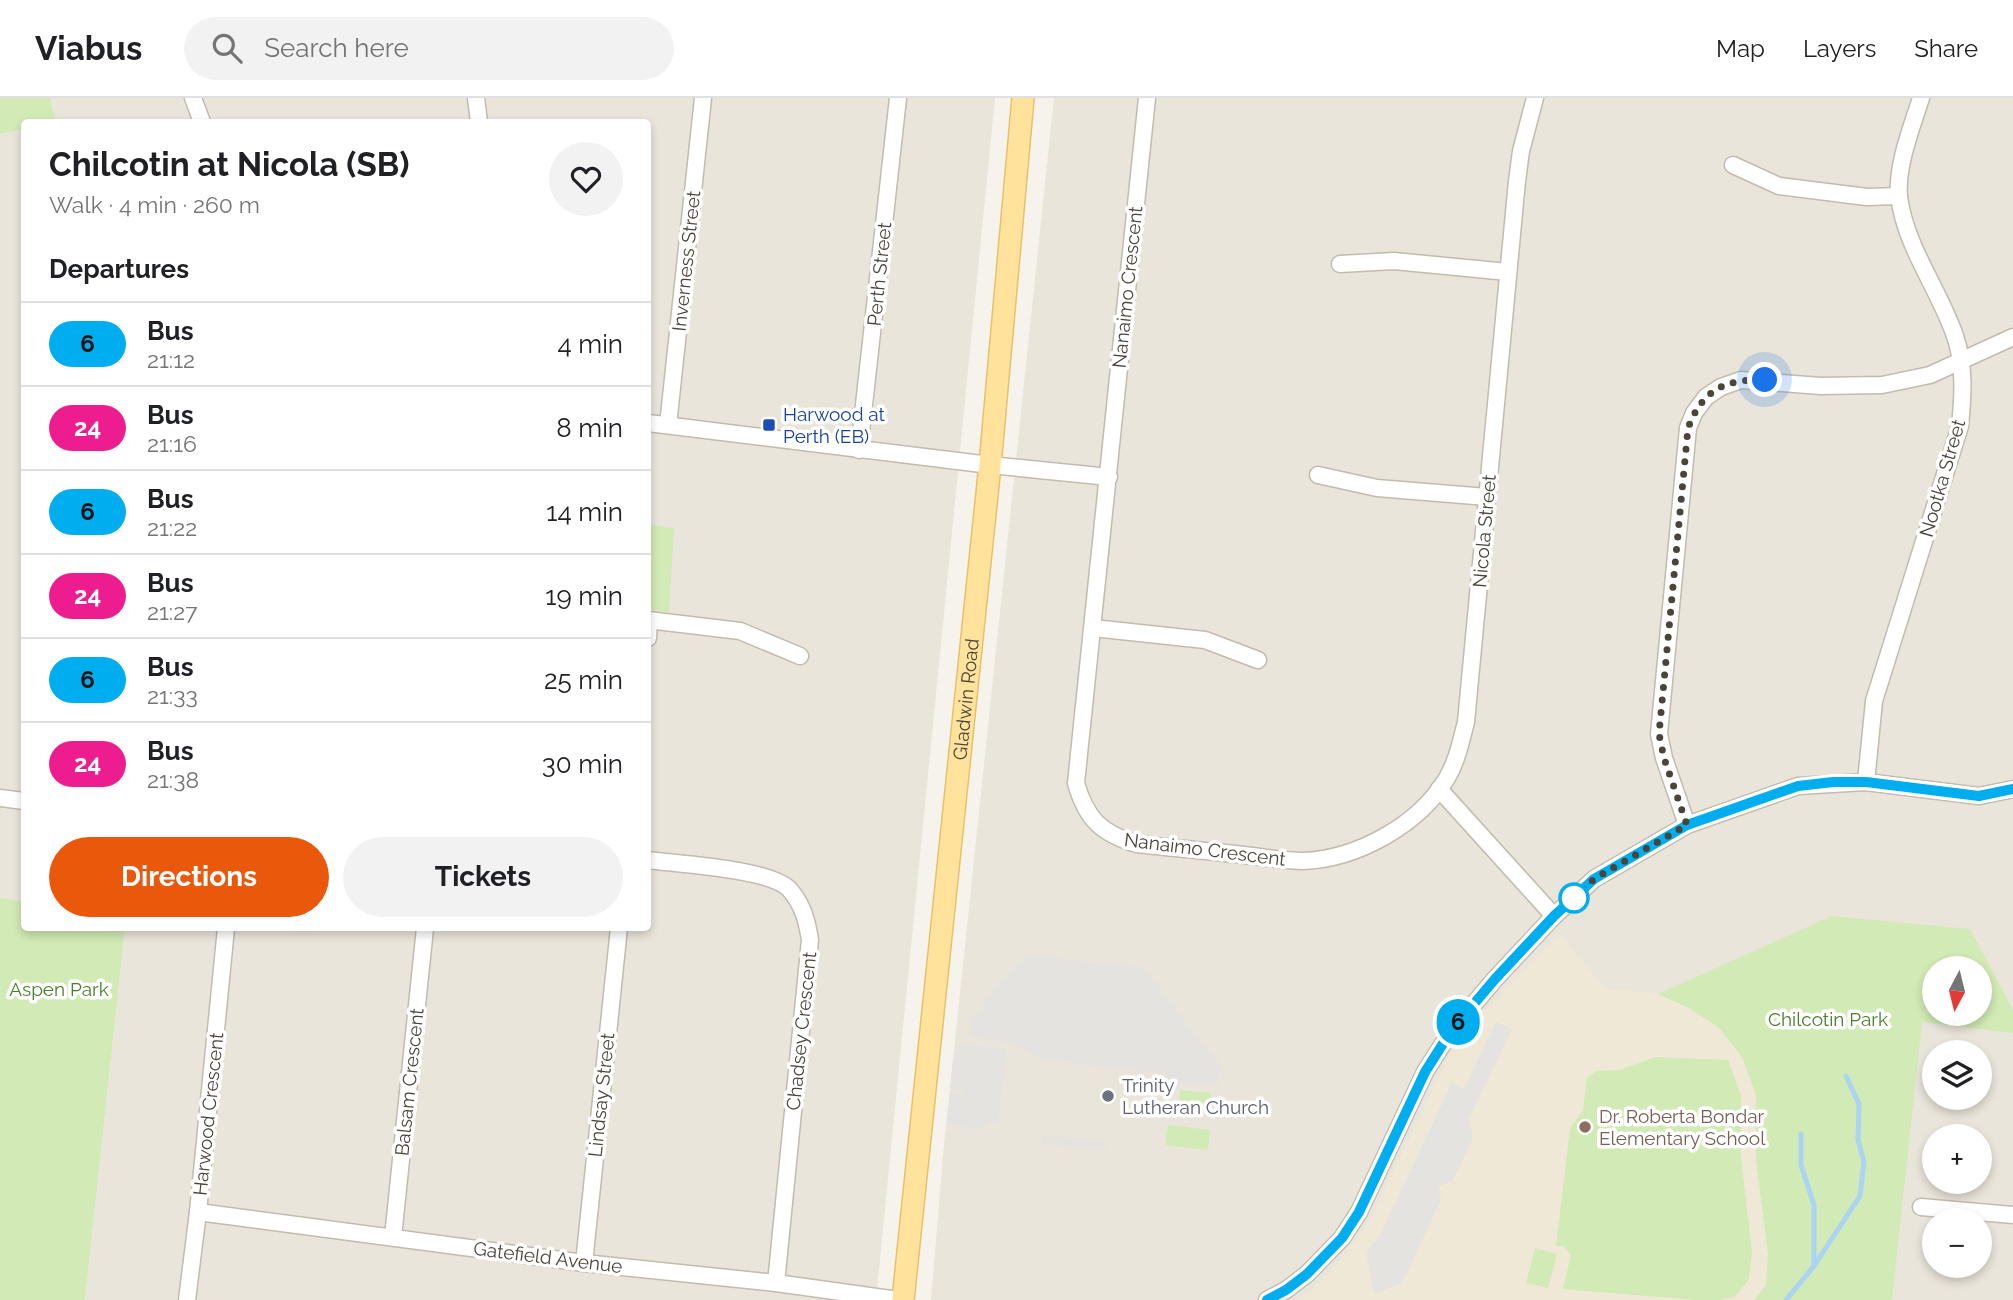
<!DOCTYPE html>
<html lang="en">
<head>
<meta charset="utf-8">
<style>
	:root { --surface:#fff; --page:#f2f2f2; --text:#202124; --muted:#757577; --line:#e0e0e0; --accent:#ea580c }
	body { margin:0; font-family:Raleway,sans-serif; background:var(--page); color:var(--text); height:100vh; display:flex; flex-direction:column; font-size:26px; white-space:nowrap }
	* { box-sizing:border-box; margin:0 }
	p { font-size:23px; color:var(--muted) }
	.icon { flex:none; width:38px; height:38px; fill:none; stroke:currentColor; stroke-width:2; stroke-linecap:round; stroke-linejoin:round }
	.map { position:relative; flex:1; overflow:hidden }
	.sheet { position:absolute; left:21px; top:21px; width:630px; height:812px; display:flex; flex-direction:column; background:var(--surface); border-radius:7px; box-shadow:0 4px 10px #0003 }
	.sheet>* { flex:none }
	.badge { padding:0 14px; border-radius:23px; font-size:24px; line-height:46px }
	.needle { width:46px; rotate:187deg }
	.buttons { position:absolute; left:1922px; top:858px; display:grid; gap:14px }
	.buttons a { display:grid; place-items:center; width:70px; height:70px; border-radius:50%; background:var(--surface); box-shadow:0 4px 10px #0003; font-size:35px }
	.you { position:absolute; width:35px; height:35px; margin:-18px; border:5px solid #fff; border-radius:50%; background:#1a73e8; box-shadow:0 0 0 10px #1a73e833 }
	.map>.badge { position:absolute; translate:-50% -50%; box-shadow:0 0 0 4px #fff }
	h2 { padding:0 28px; font-size:26px; line-height:63px }
	.round { display:grid; place-items:center; flex:none; width:74px; height:74px; border-radius:37px; background:var(--page) }
	.headline { display:flex; align-items:center; justify-content:space-between; height:119px; padding:0 28px }
	h1 { font-size:33px; font-weight:700; line-height:52px }
	.button { display:flex; gap:14px; margin-top:auto; padding:14px 28px }
	.button a { flex:1; height:80px; border-radius:42px; background:var(--accent); color:#fff; font-size:28px; font-weight:700; line-height:80px; text-align:center }
	.button a+a { background:var(--page); color:var(--text) }
	ul { padding:0; list-style:none }
	li { display:flex; align-items:center; gap:21px; height:84px; padding:0 28px; border-top:2px solid var(--line) }
	li div { flex:1 }
	li b { display:block; font-size:26px }
	li em { font-style:normal }
	li .badge { min-width:77px; font-weight:700; text-align:center }
	header { display:flex; align-items:center; gap:42px; box-sizing:border-box; height:98px; padding:0 35px; background:var(--surface); border-bottom:2px solid var(--line) }
	header strong { font-size:33px }
	nav { display:flex; gap:38px; margin-inline-start:auto; font-size:24px }
	.search { width:490px; height:63px; background:var(--page); display:flex; align-items:center; gap:18px; box-sizing:border-box; padding:0 24px; border-radius:38px; color:var(--muted); font-size:26px }
	.map>svg:first-child { display:block }
	.residential { fill:#eae5da; fill-rule:evenodd }
	.education { fill:#efe8d6 }
	.green { fill:#d2eab5; fill-rule:evenodd }
	.parking { fill:#e5e3e0 }
	.lines { fill:none; stroke-linecap:round; stroke-linejoin:round }
	.stream { stroke:#a9d4f2; stroke-width:5 }
	.minor-casing { stroke:#c2bbae; stroke-width:19 }
	.major-casing { stroke:#e6c16a; stroke-width:24 }
	.minor { stroke:#fff; stroke-width:16 }
	.major { stroke:#ffe39c; stroke-width:21 }
	.line-casing { stroke:#fff; stroke-width:16 }
	.line { stroke:#00aeef; stroke-width:10 }
	.walk { stroke:#4b4439; stroke-width:7; stroke-dasharray:0 12.6 }
	.transit-dot { fill:#1a4fb4; stroke:#fff; stroke-width:2.5 }
	.stop-dot { fill:#fff; stroke:#00aeef; stroke-width:3.5 }
	.worship-dot { fill:#6b7280; stroke:#fff; stroke-width:2.5 }
	.education-dot { fill:#8d6e63; stroke:#fff; stroke-width:2.5 }
	.labels { text-anchor:middle; stroke-width:7; stroke-linejoin:round; paint-order:stroke }
	.street-label { font-size:19px; fill:#4b4439; stroke:#fff }
	.transit-label { font-size:19px; fill:#164399; stroke:#fff; text-anchor:start }
	.park-label { font-size:19px; fill:#4a7f2a; stroke:#fff }
	.worship-label { font-size:19px; fill:#5b616d; stroke:#fff; text-anchor:start }
	.education-label { font-size:19px; fill:#785e54; stroke:#fff; text-anchor:start }
</style>
</head>
<body>
<header>
<strong>Viabus</strong>
<div class="search"><svg class="icon" aria-label="search" viewBox="0 0 24 24"><circle cx="10" cy="10" r="6"/><path d="M15 15l6 6"/></svg>Search here</div>
<nav><a>Map</a><a>Layers</a><a>Share</a></nav>
</header>
<div class="map">
<svg width="2013" height="1202" viewBox="0 0 2013 1202">
	<rect width="100%" height="100%" fill="#f6f3ec"/>
	<!-- residential -->
	<g class="residential">
		<polygon points="50,0 995,0 876,1202 85,1202 125,830 648,830 648,24 56,24"/>
		<path d="M1054,0H2013V1202H931L943,1057ZM1934,870H1979V915H1934ZM1934,954H1979V999H1934ZM1934,1038H1979V1083H1934ZM1934,1122H1979V1167H1934Z"/>
		<polygon points="24,31 24,803 0,800 0,36"/>
	</g>
	<!-- education -->
	<polygon class="education" points="1561,836 1604,890 1658,896 1689,910 1718,929 1742,959 1756,997 1756,1062 1768,1156 1766,1187 1754,1202 1297,1202 1310,1193 1336,1168 1370,1123 1447,962 1477,921"/>
	<!-- green -->
	<g class="green">
		<polygon points="0,0 50,0 56,24 24,24 24,31 0,36"/>
		<polygon points="648,427 674,430 669,514 648,511"/>
		<polygon points="0,800 24,803 24,830 125,830 85,1202 0,1202"/>
		<path d="M1832,818L1970,831L2013,912V935L1922,924L1892,1202H1754L1766,1187L1768,1156L1756,1062V997L1742,959L1718,929L1689,910L1658,896ZM1934,870H1979V915H1934Z"/>
		<polygon points="1655,959 1728,962 1741,998 1741,1060 1752,1154 1749,1181 1735,1199 1721,1202 1696,1202 1563,1191 1571,1157 1564,1148 1556,1148 1570,1031 1583,1012 1587,980 1596,973 1620,972"/>
		<polygon points="1180,992 1211,995 1209,1013 1178,1009"/>
		<polygon points="1168,1027 1210,1032 1208,1052 1165,1047"/>
		<polygon points="1535,1150 1557,1156 1548,1190 1526,1185"/>
	</g>
	<!-- parking -->
	<g class="parking">
		<polygon points="1028,857 1145,870 1196,938 1220,966 1217,988 1181,984 1180,990 1165,989 1166,976 1045,962 1012,945 971,939 973,921 998,886"/>
		<polygon points="1496,924 1512,931 1469,1021 1473,1040 1453,1082 1439,1089 1441,1102 1402,1185 1374,1196 1366,1154 1379,1139 1452,985 1464,990"/>
		<polygon points="961,946 1006,951 998,1025 986,1024 985,1031 946,1027 950,996 963,997 963,992 950,991 954,952 961,953"/>
		<polygon points="1042,1037 1106,1043 1105,1052 1041,1046"/>
	</g>
	<g class="lines">
		<!-- stream -->
		<g class="stream">
			<polyline points="1801,1036 1801,1067 1814,1107 1814,1168"/>
			<polyline points="1786,1202 1814,1168 1860,1098 1864,1064 1858,1042 1859,1006 1846,978"/>
		</g>
		<defs>
			<g id="minor">
				<polyline points="193,0 202,24"/>
				<polyline points="476,0 479,24"/>
				<path d="M1147,0L1076,685C1086,721 1102,736 1137,746C1173,750 1209,753 1244,757C1263,759 1284,763 1303,763C1357,761 1419,727 1447,680C1457,663 1461,643 1466,624L1517,83L1521,53L1535,0"/>
				<polyline points="1733,67 1779,88 1867,99 1899,98"/>
				<polyline points="1340,166 1394,163 1508,174"/>
				<polyline points="648,325 990,367 1109,379"/>
				<polyline points="668,327 703,0"/>
				<polyline points="859,352 898,0"/>
				<polyline points="1318,377 1377,390 1487,399"/>
				<polyline points="648,522 740,533 800,558"/>
				<polyline points="1093,530 1205,542 1258,562"/>
				<polyline points="648,540 649,522"/>
				<path d="M1866,684L1874,603L1960,328C1963,299 1965,267 1955,238C1939,191 1906,150 1899,99C1896,69 1912,28 1921,0"/>
				<polyline points="1439,691 1554,818"/>
				<polyline points="0,700 24,703"/>
				<polyline points="1687,727 1664,660 1659,636 1688,330 1694,315 1706,299 1721,289 1741,282 1821,288 1882,287 1930,277 2013,239"/>
				<path d="M648,762C677,766 773,771 790,792C803,807 807,823 810,842L776,1185"/>
				<polyline points="1921,1109 2013,1117"/>
				<polyline points="198,1114 584,1165 776,1185 898,1202"/>
				<polyline points="393,1139 425,830"/>
				<polyline points="584,1165 619,830"/>
				<polyline points="187,1202 198,1114 226,830"/>
				<polyline points="1267,1202 1286,1192 1307,1176 1342,1140 1359,1114 1425,974 1451,933 1495,881 1554,818 1594,781 1687,727 1798,688 1866,684 1979,698 2013,691"/>
			</g>
			<g id="major">
				<path id="s1" d="M903,1202L990,367L1023,0"/>
			</g>
		</defs>
		<!-- minor casing -->
		<use href="#minor" class="minor-casing"/>
		<!-- major casing -->
		<use href="#major" class="major-casing"/>
		<!-- minor -->
		<use href="#minor" class="minor"/>
		<!-- major -->
		<use href="#major" class="major"/>
	</g>
	<g class="lines">
		<defs>
			<polyline id="line" points="1267,1202 1286,1192 1307,1176 1342,1140 1359,1114 1425,974 1451,933 1495,881 1554,818 1594,781 1687,727 1798,688 1833,684 1866,684 1979,698 2013,691"/>
		</defs>
		<!-- line casing -->
		<use href="#line" class="line-casing"/>
		<!-- line -->
		<use href="#line" class="line"/>
		<!-- walk -->
		<path class="walk" d="M1574,800L1594,781L1687,727L1664,660L1659,636L1688,330C1703,291 1725,281 1765,282"/>
	</g>
	<!-- markers -->
	<rect class="transit-dot" x="762" y="320" width="14" height="14" rx="3.5"/>
	<circle class="stop-dot" cx="1574" cy="800" r="14"/>
	<circle class="worship-dot" cx="1108" cy="998" r="7"/>
	<circle class="education-dot" cx="1585" cy="1029" r="7"/>
	<g class="labels">
		<!-- street labels -->
		<g class="street-label">
			<text transform="translate(686 163) rotate(-84)" y="7">Inverness Street</text>
			<text transform="translate(879 176) rotate(-84)" y="7">Perth Street</text>
			<text transform="translate(1127 189) rotate(-84)" y="7">Nanaimo Crescent</text>
			<text transform="translate(1942 380) rotate(-74)" y="7">Nootka Street</text>
			<text transform="translate(1484 433) rotate(-85)" y="7">Nicola Street</text>
			<text dy="7" stroke="none"><textPath href="#s1" startOffset="604">Gladwin Road</textPath></text>
			<text transform="translate(1205 751) rotate(7)" y="7">Nanaimo Crescent</text>
			<text transform="translate(801 933) rotate(-84)" y="7">Chadsey Crescent</text>
			<text transform="translate(409 984) rotate(-84)" y="7">Balsam Crescent</text>
			<text transform="translate(601 997) rotate(-84)" y="7">Lindsay Street</text>
			<text transform="translate(208 1016) rotate(-84)" y="7">Harwood Crescent</text>
			<text transform="translate(548 1159) rotate(7)" y="7">Gatefield Avenue</text>
		</g>
		<!-- transit labels -->
		<g class="transit-label">
			<text x="783" y="323">Harwood at<tspan x="783" dy="22">Perth (EB)</tspan></text>
		</g>
		<!-- park labels -->
		<g class="park-label">
			<text x="59" y="898">Aspen Park</text>
			<text x="1828" y="928">Chilcotin Park</text>
		</g>
		<!-- worship labels -->
		<g class="worship-label">
			<text x="1122" y="994">Trinity<tspan x="1122" dy="22">Lutheran Church</tspan></text>
		</g>
		<!-- education labels -->
		<g class="education-label">
			<text x="1599" y="1025">Dr. Roberta Bondar<tspan x="1599" dy="22">Elementary School</tspan></text>
		</g>
	</g>
</svg>
<div class="buttons">
<a><svg class="needle" viewBox="-14 -14 28 28"><path d="M0-13l5 13h-10z" fill="#e53935"/><path d="M0 13l5-13h-10z" fill="#757577"/></svg></a>
<a><svg class="icon" aria-label="layers" viewBox="0 0 24 24"><path d="M12 4l9 5-9 5-9-5zM3 14l9 5 9-5"/></svg></a>
<a>+</a>
<a>−</a>
</div>
<div class="you" style="left:1765px;top:282px"></div>
<b class="badge" style="left:1458px;top:924px;background:#00aeef;color:#111">6</b>
<section class="sheet">
<div class="headline"><div><h1>Chilcotin at Nicola (SB)</h1><p>Walk · 4 min · 260 m</p></div><a class="round"><svg class="icon" aria-label="heart" viewBox="0 0 24 24"><path d="M12 20l-8-8c-3-5 5-10 8-4 3-6 11-1 8 4z"/></svg></a></div>
<h2>Departures</h2>
<ul>
<li><span class="badge" style="background:#00aeef;color:#111">6</span><div><b>Bus</b><p>21:12</p></div><em>4 min</em></li>
<li><span class="badge" style="background:#ed1d8f;color:#fff">24</span><div><b>Bus</b><p>21:16</p></div><em>8 min</em></li>
<li><span class="badge" style="background:#00aeef;color:#111">6</span><div><b>Bus</b><p>21:22</p></div><em>14 min</em></li>
<li><span class="badge" style="background:#ed1d8f;color:#fff">24</span><div><b>Bus</b><p>21:27</p></div><em>19 min</em></li>
<li><span class="badge" style="background:#00aeef;color:#111">6</span><div><b>Bus</b><p>21:33</p></div><em>25 min</em></li>
<li><span class="badge" style="background:#ed1d8f;color:#fff">24</span><div><b>Bus</b><p>21:38</p></div><em>30 min</em></li>
</ul>
<div class="button"><a>Directions</a><a>Tickets</a></div>
</section>
</div>
</body>
</html>
